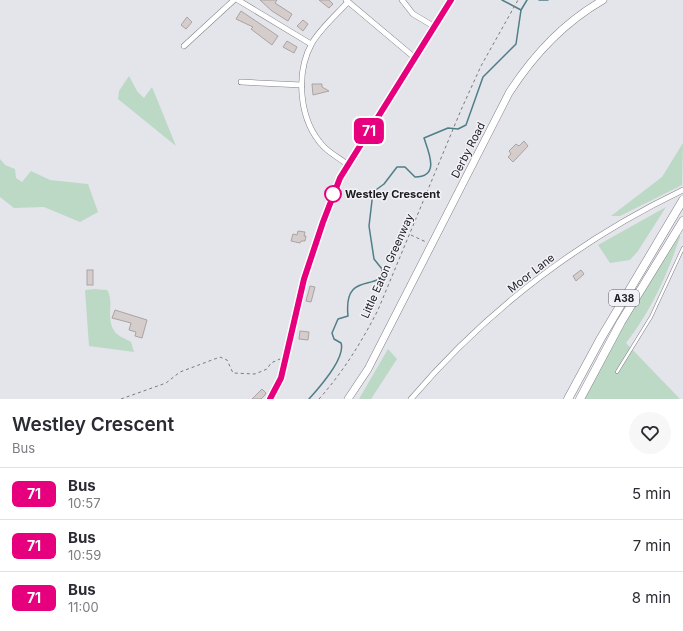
<!DOCTYPE html>
<html lang="en">
<head>
<meta charset="utf-8">
<style>
	:root { --surface:#fff; --page:#f7f7f7; --text:#2b2b33; --muted:#7c7c81; --line:#e1e1e2 }
	body { margin:0; font-family:Inter,sans-serif; background:var(--page); color:var(--text); height:100vh; display:flex; flex-direction:column; font-size:15px; white-space:nowrap }
	* { box-sizing:border-box; margin:0 }
	p { font-size:13px; color:var(--muted) }
	.icon { flex:none; width:22px; height:22px; fill:none; stroke:currentColor; stroke-width:2; stroke-linecap:round; stroke-linejoin:round }
	.map { position:relative; height:399px; overflow:hidden }
	.details { display:flex; flex-direction:column; background:var(--surface); flex:1 }
	.details>* { flex:none }
	.badge { padding:0 8px; border-radius:6px; font-size:14px; line-height:26px }
	.map>.badge { position:absolute; translate:-50% -50%; box-shadow:0 0 0 2px #fff }
	.round { display:grid; place-items:center; flex:none; width:42px; height:42px; border-radius:21px; background:var(--page) }
	.head { display:flex; align-items:center; justify-content:space-between; height:68px; padding:0 12px }
	h1 { font-size:19px; font-weight:600; line-height:30px }
	ul { padding:0; list-style:none }
	li { display:flex; align-items:center; gap:12px; height:52px; padding:0 12px; border-top:1px solid var(--line) }
	li div { flex:1 }
	li b { display:block; font-size:15px }
	li em { font-style:normal }
	li .badge { min-width:44px; font-weight:700; text-align:center }
	.map>svg:first-child { display:block }
	.green { fill:#bcd9c5 }
	.lines { fill:none; stroke-linecap:round; stroke-linejoin:round }
	.stream { stroke:#507e87; stroke-width:1.5 }
	.building { fill:#d5cdcc; stroke:#aba3a3 }
	.service-casing { stroke:#807f86; stroke-width:3.5 }
	.minor-casing { stroke:#807f86; stroke-width:6 }
	.tertiary-casing { stroke:#807f86; stroke-width:7 }
	.secondary-casing { stroke:#807f86; stroke-width:8 }
	.trunk-casing { stroke:#807f86; stroke-width:9 }
	.path { stroke:#79797e; stroke-width:1; stroke-dasharray:3 3; stroke-linecap:butt }
	.service { stroke:#fff; stroke-width:2.5 }
	.minor { stroke:#fff; stroke-width:5 }
	.tertiary { stroke:#fff; stroke-width:6 }
	.secondary { stroke:#fff; stroke-width:7 }
	.trunk { stroke:#fff; stroke-width:8 }
	.line-casing { stroke:#fff; stroke-width:9 }
	.line { stroke:#e6007e; stroke-width:6 }
	.stop-dot { fill:#fff; stroke:#e6007e; stroke-width:2 }
	.labels { text-anchor:middle; stroke-width:3; stroke-linejoin:round; paint-order:stroke }
	.shield { fill:#f2f1f8; stroke:#5d5d60; stroke-width:1 }
	.shield-label { font-size:10px; font-weight:bold; fill:#1d1d1f }
	.street-label { font-size:11px; fill:#1d1d1f; stroke:#f2f1f8 }
	.stop-label { font-size:11px; font-weight:bold; fill:#1d1d1f; stroke:#f2f1f8; text-anchor:start }
</style>
</head>
<body>
<div class="map">
<svg width="683" height="399" viewBox="0 0 683 399">
	<rect width="100%" height="100%" fill="#e4e4eb"/>
	<!-- green -->
	<g class="green">
		<polygon points="129,76 137,91 144,98 152,87 176,146 118,99 119,91"/>
		<polygon points="683,143 682,185 620,216 611,216 662,177"/>
		<polygon points="0,159 5,165 15,169 16,178 22,182 31,171 50,180 88,184 98,212 80,222 44,207 14,208 0,197"/>
		<polygon points="666,207 638,251 630,260 610,263 598,245"/>
		<path d="M680,233V237C667,275 651,311 626,343L680,399H584L617,335Z"/>
		<path d="M94,289L107,290C115,302 105,318 115,332C118,336 126,339 131,342L134,352L89,346L85,290Z"/>
		<polygon points="388,349 397,359 371,399 359,399"/>
	</g>
	<g class="lines">
		<!-- stream -->
		<g class="stream">
			<polyline points="502,0 521,10"/>
			<polyline points="539,0 548,0"/>
			<path d="M309,399C319,388 346,358 341,343L334,339L332,333L338,319L348,316C343,268 383,294 382,269L374,259L369,226L373,192L384,184L397,167H405L415,177C440,177 429,153 424,138L448,128L458,129L466,125L483,77L516,44L521,10L527,0"/>
		</g>
	</g>
	<!-- building -->
	<g class="building">
		<polygon points="260,0 277,0 275,3 292,14 288,21 272,11"/>
		<polygon points="319,0 329,0 333,4 329,8"/>
		<polygon points="241,11 278,36 272,45 251,29 253,27 236,19"/>
		<polygon points="187,17 192,22 186,29 181,25"/>
		<polygon points="303,20 308,24 303,31 297,26"/>
		<polygon points="287,41 297,47 294,53 283,47"/>
		<polygon points="312,84 322,84 322,87 329,91 313,95"/>
		<polygon points="524,141 528,146 513,162 508,157 511,154 509,151 516,144 519,146"/>
		<polygon points="298,231 305,232 304,236 306,236 305,241 301,241 300,243 291,241 293,234 297,235"/>
		<rect x="87" y="270" width="6" height="15"/>
		<polygon points="581,270 584,274 576,281 573,276"/>
		<polygon points="310,286 315,287 311,302 306,301"/>
		<polygon points="115,310 147,320 142,338 135,336 136,332 129,330 131,323 112,318"/>
		<polygon points="300,331 309,332 308,340 299,339"/>
		<polygon points="262,389 266,393 265,395 261,399 252,399"/>
	</g>
	<g class="lines">
		<defs>
			<polyline id="service" points="617,372 651,317 683,248"/>
			<g id="minor">
				<polyline points="238,0 311,44"/>
				<polyline points="346,0 415,58"/>
				<polyline points="402,0 413,14 435,27"/>
				<path d="M348,2C336,15 321,28 312,43C295,74 299,121 324,147C331,154 341,159 348,165"/>
				<polyline points="184,46 234,0"/>
				<polyline points="241,82 302,85"/>
				<path d="M411,399C486,311 579,240 683,190"/>
			</g>
			<polyline id="tertiary" points="270,399 281,378 304,279 323,222 340,178 451,0"/>
			<path id="secondary" d="M348,399L368,369L509,93C534,54 563,23 603,0"/>
			<g id="trunk">
				<polyline points="568,399 601,338 683,200"/>
				<polyline points="580,399 621,322 683,221"/>
			</g>
		</defs>
		<!-- service casing -->
		<use href="#service" class="service-casing"/>
		<!-- minor casing -->
		<use href="#minor" class="minor-casing"/>
		<!-- tertiary casing -->
		<use href="#tertiary" class="tertiary-casing"/>
		<!-- secondary casing -->
		<use href="#secondary" class="secondary-casing"/>
		<!-- trunk casing -->
		<use href="#trunk" class="trunk-casing"/>
		<!-- path -->
		<g class="path">
			<polyline points="411,235 426,242"/>
			<polyline points="121,399 166,383 180,372 220,357 227,360 233,373 255,374 267,369 271,363 280,359"/>
			<path d="M319,399C343,372 361,343 378,310L461,110L481,66L518,0"/>
		</g>
		<!-- service -->
		<use href="#service" class="service"/>
		<!-- minor -->
		<use href="#minor" class="minor"/>
		<!-- tertiary -->
		<use href="#tertiary" class="tertiary"/>
		<!-- secondary -->
		<use href="#secondary" class="secondary"/>
		<!-- trunk -->
		<use href="#trunk" class="trunk"/>
	</g>
	<g class="lines">
		<defs>
			<polyline id="line" points="270,399 281,378 304,279 323,222 340,178 451,0"/>
		</defs>
		<!-- line casing -->
		<use href="#line" class="line-casing"/>
		<!-- line -->
		<use href="#line" class="line"/>
	</g>
	<!-- markers -->
	<circle class="stop-dot" cx="333" cy="194" r="8"/>
	<g class="labels">
		<!-- shield labels -->
		<rect class="shield" x="609" y="290" width="30" height="16" rx="3"/>
		<g class="shield-label">
			<text x="624" y="302">A38</text>
		</g>
		<!-- street labels -->
		<g class="street-label">
			<text transform="translate(468 150) rotate(-63)" y="4">Derby Road</text>
			<text transform="translate(387 266) rotate(-66)" y="4">Little Eaton Greenway</text>
			<text transform="translate(531 273) rotate(-38)" y="4">Moor Lane</text>
		</g>
		<!-- stop labels -->
		<g class="stop-label">
			<text x="345" y="198">Westley Crescent</text>
		</g>
	</g>
</svg>
<b class="badge" style="left:369px;top:131px;background:#e6007e;color:#fff">71</b>
</div>
<section class="details">
<div class="head"><div><h1>Westley Crescent</h1><p>Bus</p></div><a class="round"><svg class="icon" aria-label="heart" viewBox="0 0 24 24"><path d="M12 20l-8-8c-3-5 5-10 8-4 3-6 11-1 8 4z"/></svg></a></div>
<ul>
<li><span class="badge" style="background:#e6007e;color:#fff">71</span><div><b>Bus</b><p>10:57</p></div><em>5 min</em></li>
<li><span class="badge" style="background:#e6007e;color:#fff">71</span><div><b>Bus</b><p>10:59</p></div><em>7 min</em></li>
<li><span class="badge" style="background:#e6007e;color:#fff">71</span><div><b>Bus</b><p>11:00</p></div><em>8 min</em></li>
</ul>
</section>
</body>
</html>
